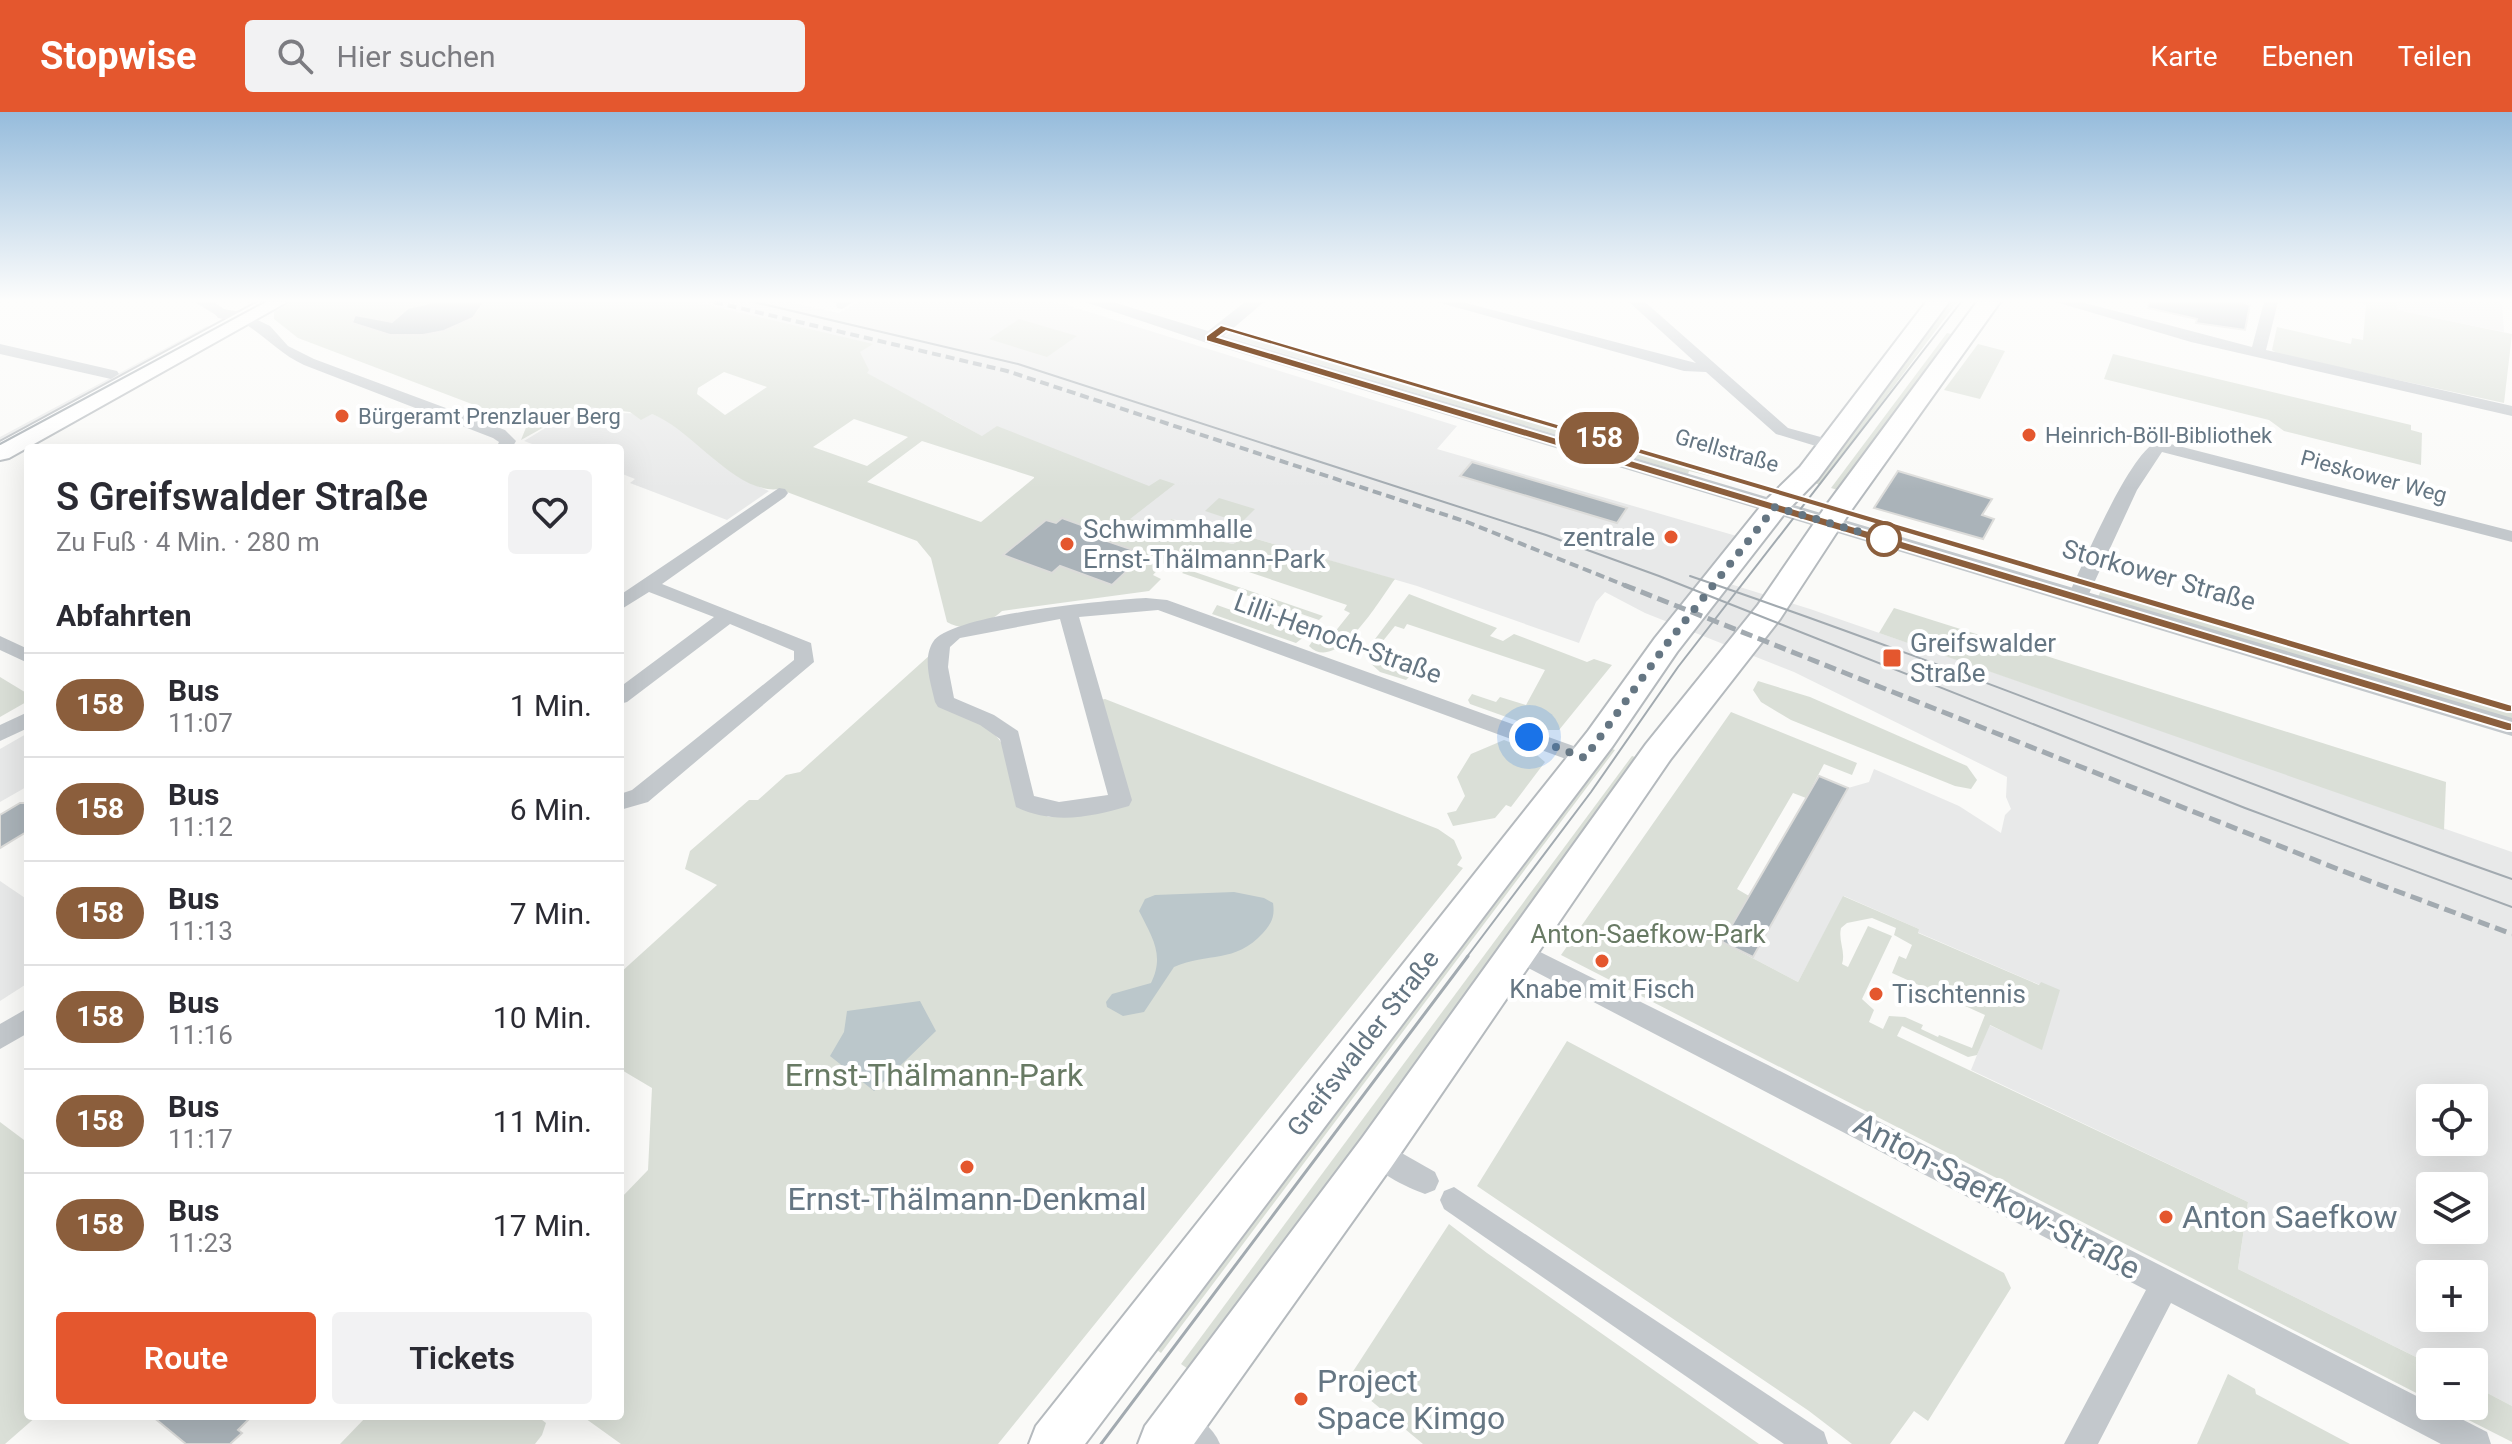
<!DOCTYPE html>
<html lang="de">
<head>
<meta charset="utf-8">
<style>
	:root { --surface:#fff; --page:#f2f2f3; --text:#2b2b33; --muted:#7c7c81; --line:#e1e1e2; --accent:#e4572e }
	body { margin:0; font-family:Roboto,sans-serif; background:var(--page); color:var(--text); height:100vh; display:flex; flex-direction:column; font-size:30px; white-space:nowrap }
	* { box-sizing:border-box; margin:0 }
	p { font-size:26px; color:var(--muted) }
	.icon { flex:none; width:44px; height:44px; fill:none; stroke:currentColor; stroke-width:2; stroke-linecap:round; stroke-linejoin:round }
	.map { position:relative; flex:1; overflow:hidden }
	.panel { position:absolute; left:24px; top:332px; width:600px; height:976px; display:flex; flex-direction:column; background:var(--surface); border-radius:8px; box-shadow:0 8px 32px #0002 }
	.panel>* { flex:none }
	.badge { padding:0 16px; border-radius:26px; font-size:28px; line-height:52px }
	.fabs { position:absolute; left:2416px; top:972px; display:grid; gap:16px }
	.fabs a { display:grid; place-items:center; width:72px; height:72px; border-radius:8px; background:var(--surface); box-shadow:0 8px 32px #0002; font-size:40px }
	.you { position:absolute; width:40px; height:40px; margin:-20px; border:6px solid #fff; border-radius:50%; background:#1a73e8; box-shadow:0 0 0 12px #1a73e833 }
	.map>.badge { position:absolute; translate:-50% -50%; box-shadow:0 0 0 4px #fff }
	h2 { padding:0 32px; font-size:30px; line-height:72px }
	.round { display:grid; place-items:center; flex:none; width:84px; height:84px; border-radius:8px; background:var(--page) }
	.summary { display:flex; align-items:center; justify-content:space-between; height:136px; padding:0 32px }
	h1 { font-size:38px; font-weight:600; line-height:60px }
	.cta { display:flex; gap:16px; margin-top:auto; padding:16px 32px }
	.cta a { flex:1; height:92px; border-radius:8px; background:var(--accent); color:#fff; font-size:32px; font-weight:600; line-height:92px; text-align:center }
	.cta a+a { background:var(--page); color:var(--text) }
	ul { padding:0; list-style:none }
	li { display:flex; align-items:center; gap:24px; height:104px; padding:0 32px; border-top:2px solid var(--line) }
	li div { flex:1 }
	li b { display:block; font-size:30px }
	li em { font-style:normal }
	li .badge { min-width:88px; font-weight:700; text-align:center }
	header { display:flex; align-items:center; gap:48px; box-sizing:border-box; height:112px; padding:0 40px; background:var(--accent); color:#fff }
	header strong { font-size:38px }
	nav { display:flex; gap:44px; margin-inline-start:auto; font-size:28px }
	.search { width:560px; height:72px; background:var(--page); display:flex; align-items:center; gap:20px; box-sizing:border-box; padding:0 28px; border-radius:8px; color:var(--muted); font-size:30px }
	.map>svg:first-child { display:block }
	.built { fill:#e8e9e9; fill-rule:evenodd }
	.green { fill:#dadfd7; fill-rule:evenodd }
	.water { fill:#bbc7cb }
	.building { fill:#aab3b9; stroke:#dcdcda; stroke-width:2 }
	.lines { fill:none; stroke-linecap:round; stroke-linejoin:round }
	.primary-casing { stroke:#b5babe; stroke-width:4 }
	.minor { fill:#c3c8cc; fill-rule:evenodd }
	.tertiary { fill:#c3c8cc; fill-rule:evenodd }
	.primary { fill:#fff; fill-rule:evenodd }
	.tram-far1 { stroke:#a2aab0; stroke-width:2 }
	.tram { stroke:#a2aab0; stroke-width:3 }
	.rail-far1 { stroke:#a2aab0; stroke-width:4; stroke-dasharray:9 5; stroke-linecap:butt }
	.rail { stroke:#a2aab0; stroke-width:5; stroke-dasharray:12 6; stroke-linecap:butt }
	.line { fill:#8b5e3c; stroke:#fff; stroke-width:2 }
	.walk { stroke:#657683; stroke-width:8; stroke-dasharray:0 14.4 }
	.poi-dot { fill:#e4572e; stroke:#fff; stroke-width:3 }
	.stop-dot { fill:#fff; stroke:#8b5e3c; stroke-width:4 }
	.labels { text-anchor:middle; stroke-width:8; stroke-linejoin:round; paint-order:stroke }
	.far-poi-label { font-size:22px; fill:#657683; stroke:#fff; text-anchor:start }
	.far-street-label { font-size:22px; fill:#657683; stroke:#fff }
	.poi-label { font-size:26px; fill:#657683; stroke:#fff; text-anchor:start }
	.street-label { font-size:26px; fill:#657683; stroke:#fff }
	.park-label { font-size:26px; fill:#687a64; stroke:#fff }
	.near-park-label { font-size:32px; fill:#687a64; stroke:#fff }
	.near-street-label { font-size:32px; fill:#657683; stroke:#fff }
	.near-poi-label { font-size:32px; fill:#657683; stroke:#fff; text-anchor:start }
</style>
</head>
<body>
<header>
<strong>Stopwise</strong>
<div class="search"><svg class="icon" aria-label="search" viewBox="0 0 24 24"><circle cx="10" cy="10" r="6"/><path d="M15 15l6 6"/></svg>Hier suchen</div>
<nav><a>Karte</a><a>Ebenen</a><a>Teilen</a></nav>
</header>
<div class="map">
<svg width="2512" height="1332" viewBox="0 0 2512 1332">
	<rect width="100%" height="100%" fill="#fafaf8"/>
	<!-- built -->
	<g class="built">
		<path d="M649,190H789L839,201L859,190H1057L1457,314L1437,337L1740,425L1711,466L1810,497L2512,740V1294L2474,1274V1250L2430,1252L2238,1157L2248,1090L1971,958L1989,913L2042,937L2041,870L2040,873L1917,820L1919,817L1844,784L1798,870L1722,830L1819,664L1848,676L1869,670L1874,657L1959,694L2001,721L2005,703L2011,697L2006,685L2007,665L1794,560L1645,501L1605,480L1596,490L1579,531L1417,474L1246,424L1233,432L1176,420L1182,409L1171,407L1165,416L1129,407L946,304ZM2430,986H2474V1030H2430ZM2430,1074H2474V1118H2430ZM2430,1162H2474V1206H2430Z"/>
		<polygon points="2397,190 2502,190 2504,220 2396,198"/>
		<polygon points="207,214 218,217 0,337 0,325"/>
		<polygon points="588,295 605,295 621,301 652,302 672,310 722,353 744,368 769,379 727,408 630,371 635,367 620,361 620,336 543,336 524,329 573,299"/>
		<polygon points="28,621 28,674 0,690 0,637"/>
		<polygon points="0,769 28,788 28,871 0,889"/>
	</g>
	<!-- green -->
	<g class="green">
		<path d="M291,190H695L873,232L860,240L869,258L867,261L982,324L997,314L1149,374L1160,367L1175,372L1130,407L1165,416L1171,407L1182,410L1177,420L1233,432L1246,424L1395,467C1380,487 1337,563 1309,534L1314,527L1330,526L1350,501L1344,498L1347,493L1189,440L1185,444C1171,439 1162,454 1153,463L1161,467L1149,479L1002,499C988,512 965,521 947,510L931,446L917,429L779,377C736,383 692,317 652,302L641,308L630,300L588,295L573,299L521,328L527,313L298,226L274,207V200ZM724,260L767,275L725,303L697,282L698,276ZM854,307L908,325L867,354L813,335ZM922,329L1034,365V366L981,410L867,370Z"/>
		<polygon points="1948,190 1957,190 1820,373 1812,370"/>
		<polygon points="2357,190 2397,190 2397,198 2512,222 2504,291 2278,242 2272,238 2277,215 2351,232 2352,226 2363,228 2366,193"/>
		<polygon points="1019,207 1077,224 1047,245 989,227"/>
		<polygon points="1233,220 1754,375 1689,359 1688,362 1225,224"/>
		<polygon points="1947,221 1956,223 1841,379 1831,376"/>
		<polygon points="1978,232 2005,239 1980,287 1944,278"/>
		<polygon points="2113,242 2411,313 2411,318 2422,321 2421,353 2284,319 2269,308 2104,267"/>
		<polygon points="1219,386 1255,397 1241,411 1205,399"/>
		<polygon points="1186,457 1323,504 1319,508 1182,461"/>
		<polygon points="2101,478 2512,599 2512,608 2098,485"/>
		<polygon points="1409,482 1497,516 1490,524 1503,529 1514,522 1587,550 1594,547 1612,553 1559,618 1543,618 1470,592 1468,588 1472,582 1496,590 1500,585 1526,593 1545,558 1407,512 1404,517 1395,514 1374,540 1389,546 1385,552 1413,561 1406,568 1380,560 1367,548 1369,535"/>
		<polygon points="1217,493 1305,524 1296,531 1212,502"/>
		<polygon points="1894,496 2446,670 2444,718 1879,521"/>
		<path d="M930,543L940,593C1008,624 1003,620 1019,693L1049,705L1127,690L1100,588L1105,587L1438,717L1454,728L1462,746L1457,753L1463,756L998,1332H621L582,1304H620V1087L648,1058L652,976L620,957V861L717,773L685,757L690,739L749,688H758L786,663L800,660Z"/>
		<polygon points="0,565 28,582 28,589 0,605"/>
		<polygon points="1758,569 1810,585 1967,654 1977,668 1971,677 1955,674 1791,608 1761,590 1753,578"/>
		<path d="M1731,600L1857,651L1852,663L1824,652L1806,686L1793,681L1737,777L1749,784L1722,830L1798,870L1843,784L1919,817L1918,821L2039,873L2041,870L2060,878L2042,938L1990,913L1977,943L1968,945L1902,914L1897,924L2248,1090L2238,1157L2430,1252V1288L1561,843ZM1872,806L1896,816L1894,823L1912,833L1906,847L1899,844L1892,861L1985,903L1972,936L1939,923L1938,925L1921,917L1923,913L1905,905L1889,904L1883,917L1869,910L1874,898L1862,887L1892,824L1868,814L1848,855L1842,852C1846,840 1838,829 1841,816L1847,811Z"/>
		<polygon points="1504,628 1531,638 1545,650 1511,695 1506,693 1495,706 1453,714 1447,701 1456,699 1465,684 1457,665 1471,642"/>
		<polygon points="1604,634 1615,638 1161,1241 1148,1231"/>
		<polygon points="1632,644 1644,648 1195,1262 1181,1252"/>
		<polygon points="1567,929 2004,1161 2011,1176 1928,1309 1914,1299 1890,1332 1852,1332 1809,1299 1477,1074"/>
		<polygon points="0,1010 28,1031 28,1304 37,1304 5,1332 0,1332"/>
		<polygon points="1449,1112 1487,1141 1759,1332 1423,1332 1363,1282 1353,1279 1357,1270 1352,1261"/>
		<polygon points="2228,1262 2255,1277 2256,1282 2350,1332 2197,1332"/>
		<polygon points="2474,1274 2512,1294 2512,1330 2441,1294 2474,1294"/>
		<polygon points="367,1304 537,1304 546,1311 542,1323 535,1332 340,1332"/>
	</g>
	<!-- water -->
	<g class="water">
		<path d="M1234,780L1264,786L1273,791C1275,804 1272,811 1263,821C1235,852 1208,840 1174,855L1144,900L1123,904L1107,895L1106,890L1112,882L1151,871C1165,843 1152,825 1139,799L1145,787L1155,783Z"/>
		<polygon points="920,889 936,919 874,979 830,944 844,920 847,899"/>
	</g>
	<!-- building -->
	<g class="building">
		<polygon points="435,190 484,190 473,206 444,219 423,223 390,223 352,211 355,203 392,210 408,196"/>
		<polygon points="2149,190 2241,190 2250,193 2245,218 2196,211 2197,207 2148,196"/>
		<polygon points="1472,350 1627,396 1617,411 1460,364"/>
		<polygon points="1898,359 1992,387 1982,403 1994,407 1983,427 1874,396"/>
		<polygon points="1062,406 1098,419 1092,424 1145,442 1112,473 1060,454 1052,461 1003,443 1046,408 1056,411"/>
		<polygon points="1819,664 1848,676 1753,845 1722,830"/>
		<polygon points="20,691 28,691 28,719 0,736 0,703"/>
		<polygon points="152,1304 252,1304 238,1318 242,1321 230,1332 186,1332"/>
	</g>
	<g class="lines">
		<defs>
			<g id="primary">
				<polygon points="258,190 287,190 9,346 0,348 0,330"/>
				<polygon points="1926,190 1949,190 1818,367 1785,401 1677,540 1612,635 1085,1332 1029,1332 1036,1314 1588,619 1655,526 1765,389 1800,355"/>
				<polygon points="1977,190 2000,190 1850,400 1780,507 1670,648 1392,1054 1194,1332 1138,1332 1145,1314 1362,1026 1646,632 1758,493 1828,391"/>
			</g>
		</defs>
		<!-- primary casing -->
		<use href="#primary" class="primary-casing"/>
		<!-- minor -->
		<g class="minor">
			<polygon points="195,190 214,190 231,202 229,205 219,205"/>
			<polygon points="836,190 853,190 842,197 837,196"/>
			<polygon points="1437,190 1462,190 1696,251 1629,190 1645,190 1788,316 1835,329 1837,333 1829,338 1776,322 1706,260 1684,259"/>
			<polygon points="2056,190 2081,190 2252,235 2264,190 2278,190 2266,238 2512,294 2512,304 2191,230"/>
			<path d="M245,202L270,214L288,234L314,247L505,318L516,329L512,336H496L499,330L493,326L304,253C277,240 265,223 240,209L238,206Z"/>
			<polygon points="0,232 117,259 119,262 111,267 0,242"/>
			<path d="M2159,329L2512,419V430L2162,340L2137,378L2088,484L2078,490L2071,488L2068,484C2082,455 2131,336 2159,329Z"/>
			<polygon points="779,376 785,377 788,381 785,385 662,472 811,531 814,550 648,690 620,698 620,682 632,678 794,548 794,539 730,512 627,590 620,592 620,575 714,505 649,480 620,498 620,483"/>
			<path d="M1146,486L1167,488L1593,641L1596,646L1593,651H1577L1158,498L1079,505L1132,688L1129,694C1091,705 1054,713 1016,695L1000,627L980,613L938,595L935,590C931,572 922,547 933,530C951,502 1109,488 1146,486ZM1060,507L1108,683L1059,690L1034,684L1018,619L994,603L954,586L948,555L950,535L960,526Z"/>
			<polygon points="0,524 28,537 28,551 0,538"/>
			<polygon points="28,600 28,616 0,629 0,613"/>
			<polygon points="1518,829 1768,953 2487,1320 2491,1332 2441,1332 2171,1191 2098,1332 2064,1332 2146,1178 1509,846 1506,839 1509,832"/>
			<polygon points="28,896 28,921 0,937 0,912"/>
			<path d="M1377,1027L1435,1060L1439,1069L1435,1078L1425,1082C1406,1075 1372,1059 1363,1040L1367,1031Z"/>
			<polygon points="1454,1075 1824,1320 1828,1332 1784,1332 1444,1097 1440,1088 1444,1079"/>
			<path d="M1179,1295C1196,1302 1213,1315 1220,1332H1179L1168,1322L1163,1311L1168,1300Z"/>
		</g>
		<!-- tertiary -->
		<g class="tertiary">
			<polygon points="1085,190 1113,190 1208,219 1245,190 1264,190 1224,224 2512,606 2512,624 1204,230"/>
			<polygon points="224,197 251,202 254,206 245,211 218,206 215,202"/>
		</g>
		<!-- primary -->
		<use href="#primary" class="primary"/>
		<!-- tram-far1 -->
		<g class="tram-far1">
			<polyline points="754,190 1018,252 1546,423 1659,464 2245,696 2512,795"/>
			<polyline points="0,332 264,190"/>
			<path d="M1690,464C1966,558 2236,670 2512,767"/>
			<polyline points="1466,846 1591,680 1678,555 1961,190"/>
		</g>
		<!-- tram -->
		<polyline class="tram" points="1101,1332 1468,844"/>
		<!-- rail-far1 -->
		<polyline class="rail-far1" points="714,190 1007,259 1467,410 1629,475"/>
		<!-- rail -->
		<polyline class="rail" points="1624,473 2340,758 2512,822"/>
	</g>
	<!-- sky -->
	<linearGradient id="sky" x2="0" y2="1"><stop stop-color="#96bcdc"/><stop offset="0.5" stop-color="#fdfdfc"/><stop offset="1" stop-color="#fdfdfc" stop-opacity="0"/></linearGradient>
	<rect width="2512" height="377" fill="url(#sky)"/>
	<!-- line -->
	<polygon class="line" points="1221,213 2512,593 2512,600 2507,600 1226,219 1218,225 2512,611 2512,619 2507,619 1206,229 1206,224"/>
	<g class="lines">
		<!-- walk -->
		<polyline class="walk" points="1529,625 1585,646 1666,533 1775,395 1884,427"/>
	</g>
	<!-- markers -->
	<g class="poi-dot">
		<circle cx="342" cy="304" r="8"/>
		<circle cx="2029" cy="323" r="8"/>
		<circle cx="1671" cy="425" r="8"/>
		<circle cx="1067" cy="432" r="8"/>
		<rect x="1882" y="536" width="20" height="20" rx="4"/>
		<circle cx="1602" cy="849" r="8"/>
		<circle cx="1876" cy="882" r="8"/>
		<circle cx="967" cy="1055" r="8"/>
		<circle cx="2166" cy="1105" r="8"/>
		<circle cx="1301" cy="1287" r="8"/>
	</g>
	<circle class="stop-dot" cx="1884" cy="427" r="16"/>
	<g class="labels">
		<!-- far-poi labels -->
		<g class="far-poi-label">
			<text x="358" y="312">Bürgeramt Prenzlauer Berg</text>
			<text x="2045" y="331">Heinrich-Böll-Bibliothek</text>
		</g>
		<!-- far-street labels -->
		<g class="far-street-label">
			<text transform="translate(1727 338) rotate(16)" y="8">Grellstraße</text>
			<text transform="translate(2374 364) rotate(15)" y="8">Pieskower Weg</text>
		</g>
		<!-- poi labels -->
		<g class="poi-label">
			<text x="1083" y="426">Schwimmhalle<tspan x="1083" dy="30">Ernst-Thälmann-Park</tspan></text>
			<text x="1655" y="434" text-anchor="end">zentrale</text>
			<text x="1910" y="540">Greifswalder<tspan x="1910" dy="30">Straße</tspan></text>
			<text x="1602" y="886" text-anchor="middle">Knabe mit Fisch</text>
			<text x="1892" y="891">Tischtennis</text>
		</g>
		<!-- street labels -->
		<g class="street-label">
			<text transform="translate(2159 463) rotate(16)" y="9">Storkower Straße</text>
			<text transform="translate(1338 526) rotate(20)" y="9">Lilli-Henoch-Straße</text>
			<text transform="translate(1363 931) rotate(-52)" y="9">Greifswalder Straße</text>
		</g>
		<!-- park labels -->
		<g class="park-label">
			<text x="1648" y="831">Anton-Saefkow-Park</text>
		</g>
		<!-- near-park labels -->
		<g class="near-park-label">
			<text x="934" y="974">Ernst-Thälmann-Park</text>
		</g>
		<!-- near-street labels -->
		<g class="near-street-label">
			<text transform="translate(1997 1084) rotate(28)" y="11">Anton-Saefkow-Straße</text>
		</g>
		<!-- near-poi labels -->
		<g class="near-poi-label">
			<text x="967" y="1098" text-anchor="middle">Ernst-Thälmann-Denkmal</text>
			<text x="2182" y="1116">Anton Saefkow</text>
			<text x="1317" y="1280">Project<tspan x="1317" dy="37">Space Kimgo</tspan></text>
		</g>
	</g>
</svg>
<div class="fabs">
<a><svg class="icon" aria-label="locate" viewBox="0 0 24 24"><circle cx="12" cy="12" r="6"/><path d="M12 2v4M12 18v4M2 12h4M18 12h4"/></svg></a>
<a><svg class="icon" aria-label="layers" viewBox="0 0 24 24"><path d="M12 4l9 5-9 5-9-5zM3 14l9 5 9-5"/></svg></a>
<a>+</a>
<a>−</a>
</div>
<div class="you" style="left:1529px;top:625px"></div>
<b class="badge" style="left:1599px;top:326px;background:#8b5e3c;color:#fff">158</b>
<section class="panel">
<div class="summary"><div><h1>S Greifswalder Straße</h1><p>Zu Fuß · 4 Min. · 280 m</p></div><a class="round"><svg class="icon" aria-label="heart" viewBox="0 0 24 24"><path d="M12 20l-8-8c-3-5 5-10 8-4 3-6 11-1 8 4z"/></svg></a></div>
<h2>Abfahrten</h2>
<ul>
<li><span class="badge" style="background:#8b5e3c;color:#fff">158</span><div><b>Bus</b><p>11:07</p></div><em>1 Min.</em></li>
<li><span class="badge" style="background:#8b5e3c;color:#fff">158</span><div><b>Bus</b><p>11:12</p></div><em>6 Min.</em></li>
<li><span class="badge" style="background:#8b5e3c;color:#fff">158</span><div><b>Bus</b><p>11:13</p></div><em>7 Min.</em></li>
<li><span class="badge" style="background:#8b5e3c;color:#fff">158</span><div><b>Bus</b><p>11:16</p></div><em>10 Min.</em></li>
<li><span class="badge" style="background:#8b5e3c;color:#fff">158</span><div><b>Bus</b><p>11:17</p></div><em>11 Min.</em></li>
<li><span class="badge" style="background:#8b5e3c;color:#fff">158</span><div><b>Bus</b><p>11:23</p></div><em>17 Min.</em></li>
</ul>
<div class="cta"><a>Route</a><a>Tickets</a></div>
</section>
</div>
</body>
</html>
